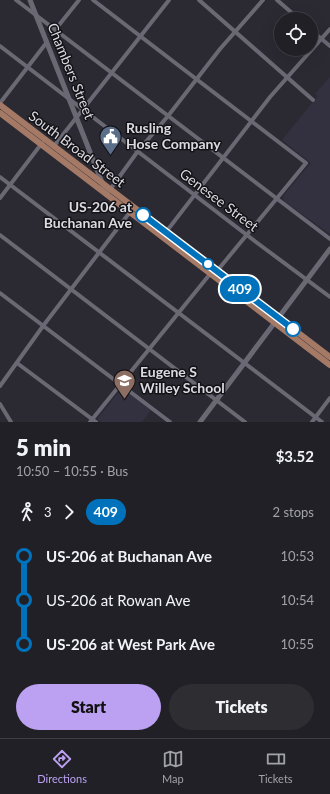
<!DOCTYPE html>
<html lang="en">
<head>
<meta charset="utf-8">
<style>
	:root { --surface:#202026; --page:#2d2d32; --text:#f1f3f6; --muted:#a2a3a7; --line:#3d3e43; --accent:#bca0f2 }
	body { margin:0; font-family:Lato,sans-serif; background:var(--page); color:var(--text); height:100vh; display:flex; flex-direction:column; font-size:15px; white-space:nowrap }
	* { box-sizing:border-box; margin:0 }
	p { font-size:13px; color:var(--muted) }
	.icon { flex:none; width:22px; height:22px; fill:none; stroke:currentColor; stroke-width:2; stroke-linecap:round; stroke-linejoin:round }
	.map { position:relative; height:422px; overflow:hidden }
	.side { display:flex; flex-direction:column; background:var(--surface); flex:1 }
	.side>* { flex:none }
	.badge { padding:0 8px; border-radius:13px; font-size:14px; line-height:26px }
	.fabs { position:absolute; left:274px; top:12px; display:grid; gap:8px }
	.fabs a { display:grid; place-items:center; width:44px; height:44px; border-radius:50%; background:var(--surface); box-shadow:0 4px 16px #0002,0 0 0 1px var(--line); font-size:20px }
	.map>.badge { position:absolute; translate:-50% -50%; box-shadow:0 0 0 2px #fff }
	.legs { display:flex; align-items:center; gap:6px; height:44px; padding:0 16px; font-size:13px }
	.legs p { margin-inline-start:auto }
	.summary { display:flex; align-items:center; justify-content:space-between; height:68px; padding:0 16px }
	h1 { font-size:22px; font-weight:800; line-height:30px }
	.button { display:flex; gap:8px; margin-top:auto; padding:8px 16px }
	.button a { flex:1; height:46px; border-radius:24px; background:var(--accent); color:#111; font-size:16px; font-weight:800; line-height:46px; text-align:center }
	.button a+a { background:var(--page); color:var(--text) }
	ul { padding:0 16px; list-style:none }
	li { display:flex; align-items:center; gap:14px; height:44px; font-size:15px }
	li i { display:grid; place-items:center; width:6px; height:100%; margin:0 5px; background:currentColor }
	li i::after { content:''; width:10px; height:10px; margin:-5px; border:3px solid; border-radius:50%; background:var(--surface) }
	li p { margin-inline-start:auto }
	li:first-child i { background:linear-gradient(#0000 50%,currentColor 0) }
	li:last-child i { background:linear-gradient(currentColor 50%,#0000 0) }
	.dock { display:flex; justify-content:space-around; align-items:center; height:56px; border-top:1px solid var(--line); background:var(--surface); font-size:11px; color:var(--muted) }
	.dock a { display:grid; justify-items:center; gap:2px }
	.dock .current { color:var(--accent) }
	.map>svg:first-child { display:block }
	.built { fill:#333140 }
	.lines { fill:none; stroke-linecap:round; stroke-linejoin:round }
	.minor { stroke:#696873; stroke-width:4 }
	.tertiary { stroke:#696873; stroke-width:5 }
	.primary { stroke:#a47966; stroke-width:6 }
	.line-1-casing { stroke:#fff; stroke-width:9 }
	.line-1 { stroke:#0072bc; stroke-width:6 }
	.stop-1-dot { fill:#fff; stroke:#0072bc; stroke-width:2 }
	.labels { text-anchor:middle; stroke-width:3; stroke-linejoin:round; paint-order:stroke }
	.street-label { font-size:14px; fill:#dadae0; stroke:#131317 }
	.poi-label { font-size:14px; font-weight:bold; fill:#dadae0; stroke:#131317; text-anchor:start }
	.stop-label { font-size:14px; font-weight:bold; fill:#dadae0; stroke:#131317; text-anchor:end }
</style>
</head>
<body>
<div class="map">
<svg width="330" height="422" viewBox="0 0 330 422">
	<rect width="100%" height="100%" fill="#2b2a33"/>
	<!-- built -->
	<g class="built">
		<polygon points="330,77 330,234 284,201 283,196 311,163 282,140 318,96 315,94"/>
		<polygon points="122,388 151,410 142,422 100,422 98,420 98,418"/>
	</g>
	<g class="lines">
		<!-- minor -->
		<g class="minor">
			<polyline points="16,0 330,239"/>
			<polyline points="93,0 306,163 217,271"/>
			<polyline points="199,0 313,100"/>
			<polyline points="277,0 299,19"/>
			<polyline points="55,30 79,0"/>
			<polyline points="311,30 330,46"/>
			<polyline points="0,46 260,245 330,297"/>
			<polyline points="0,103 47,42"/>
			<polyline points="54,146 169,0"/>
			<polyline points="0,177 322,422"/>
			<polyline points="109,191 138,151 168,116 220,49 263,0"/>
			<polyline points="0,198 42,143"/>
			<polyline points="166,232 270,97 330,29"/>
			<polyline points="0,235 245,422"/>
			<polyline points="0,293 170,422"/>
			<polyline points="17,363 96,422"/>
			<polyline points="0,386 43,326 130,212"/>
			<polyline points="0,404 11,422"/>
			<polyline points="90,422 210,274"/>
			<polyline points="312,422 330,398"/>
		</g>
		<!-- tertiary -->
		<g class="tertiary">
			<polyline points="30,0 107,195"/>
			<polyline points="200,422 330,249"/>
		</g>
		<!-- primary -->
		<g class="primary">
			<polyline points="0,105 330,357"/>
			<polyline points="0,113 330,365"/>
		</g>
	</g>
	<g class="lines">
		<defs>
			<polyline id="line-1" points="143,215 293,329"/>
		</defs>
		<!-- line-1 casing -->
		<use href="#line-1" class="line-1-casing"/>
		<!-- line-1 -->
		<use href="#line-1" class="line-1"/>
	</g>
	<!-- icons -->
	<defs>
		<symbol id="civic-pin" viewBox="-11 -11 22 30"><path d="M0 17L-7.5 6A9.5 9.5 0 1 1 7.5 6Z" fill="#5c6f8a" stroke="#131317"/><path d="M-.6-6.5H3V-4.5H.6V-3L4-1V1h2V6H-6V1h2V-1L-.6-3ZM-1.2 2.5V6h2.4V2.5Z" fill="#fff"/></symbol>
		<symbol id="school-pin" viewBox="-11 -11 22 30"><path d="M0 17L-7.5 6A9.5 9.5 0 1 1 7.5 6Z" fill="#8d6e63" stroke="#131317"/><path d="M0-5L7-2L0 1L-7-2ZM-4 1L0 2.5L4 1V4Q0 6-4 4Z" fill="#fff"/></symbol>
	</defs>
	<g fill-rule="evenodd">
		<use href="#civic-pin" x="98" y="124" width="25" height="34"/>
		<use href="#school-pin" x="112" y="368" width="25" height="34"/>
	</g>
	<!-- markers -->
	<g class="stop-1-dot">
		<circle cx="143" cy="215" r="7"/>
		<circle cx="208" cy="264" r="5"/>
		<circle cx="293" cy="329" r="7"/>
	</g>
	<g class="labels">
		<!-- street labels -->
		<g class="street-label">
			<text transform="translate(71 71) rotate(68)" y="5">Chambers Street</text>
			<text transform="translate(77 149) rotate(37)" y="5">South Broad Street</text>
			<text transform="translate(219 200) rotate(37)" y="5">Genesee Street</text>
		</g>
		<!-- poi labels -->
		<g class="poi-label">
			<text x="126" y="133">Rusling<tspan x="126" dy="16">Hose Company</tspan></text>
			<text x="140" y="377">Eugene S<tspan x="140" dy="16">Willey School</tspan></text>
		</g>
		<!-- stop labels -->
		<g class="stop-label">
			<text x="132" y="212">US-206 at<tspan x="132" dy="16">Buchanan Ave</tspan></text>
		</g>
	</g>
</svg>
<div class="fabs">
<a><svg class="icon" aria-label="locate" viewBox="0 0 24 24"><circle cx="12" cy="12" r="6"/><path d="M12 2v4M12 18v4M2 12h4M18 12h4"/></svg></a>
</div>
<b class="badge" style="left:240px;top:289px;background:#0072bc;color:#fff">409</b>
</div>
<section class="side">
<div class="summary"><div><h1>5 min</h1><p>10:50 – 10:55 · Bus</p></div><b>$3.52</b></div>
<div class="legs"><svg class="icon" aria-label="walk" viewBox="0 0 24 24"><circle cx="13" cy="4" r="2"/><path d="M13 8l-2 6 4 7M11 14l-3 7M7 12l3-4h3l4 4"/></svg>3<svg class="icon" aria-label="forward" viewBox="0 0 24 24"><path d="M9 5l7 7-7 7"/></svg><b class="badge" style="background:#0072bc;color:#fff">409</b><p>2 stops</p></div>
<ul>
<li><i style="color:#0072bc"></i><b>US-206 at Buchanan Ave</b><p>10:53</p></li>
<li><i style="color:#0072bc"></i><span>US-206 at Rowan Ave</span><p>10:54</p></li>
<li><i style="color:#0072bc"></i><b>US-206 at West Park Ave</b><p>10:55</p></li>
</ul>
<div class="button"><a>Start</a><a>Tickets</a></div>
</section>
<nav class="dock">
<a class="current"><svg class="icon" aria-label="directions" viewBox="0 0 24 24"><path d="M12 3l9 9-9 9-9-9zM9 14v-3h6M13 9l2 2-2 2"/></svg>Directions</a>
<a><svg class="icon" aria-label="map" viewBox="0 0 24 24"><path d="M3 6l6-2 6 2 6-2v14l-6 2-6-2-6 2zM9 4v14M15 6v14"/></svg>Map</a>
<a><svg class="icon" aria-label="tickets" viewBox="0 0 24 24"><path d="M3 7h18v10H3zM15 7v10"/></svg>Tickets</a>
</nav>
</body>
</html>
